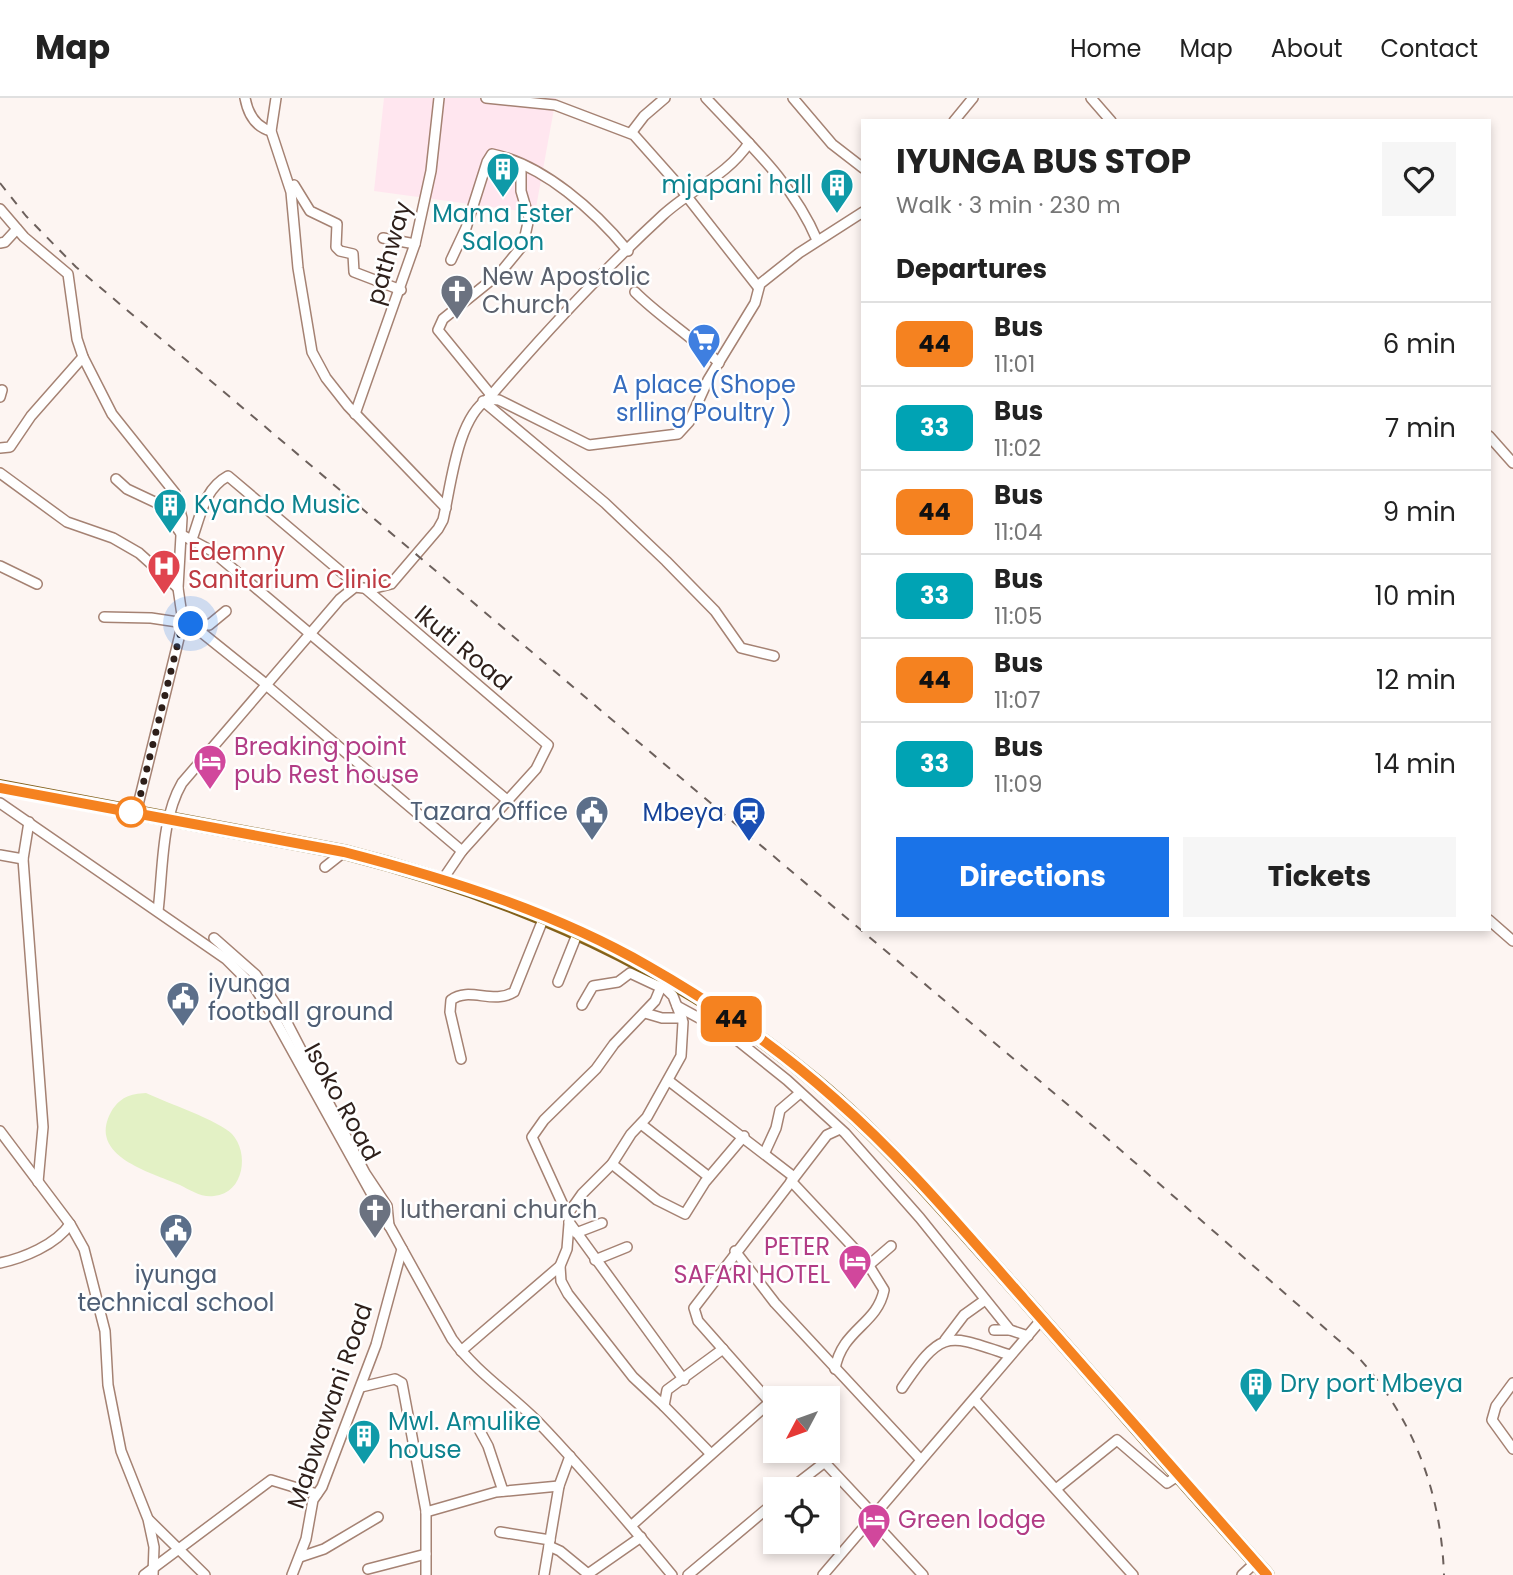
<!DOCTYPE html>
<html lang="en">
<head>
<meta charset="utf-8">
<style>
	:root { --surface:#fff; --page:#f6f6f6; --text:#222; --muted:#767676; --line:#e0e0e0; --accent:#1a73e8 }
	body { margin:0; font-family:Poppins,sans-serif; background:var(--page); color:var(--text); height:100vh; display:flex; flex-direction:column; font-size:26px; white-space:nowrap }
	* { box-sizing:border-box; margin:0 }
	p { font-size:23px; color:var(--muted) }
	.icon { flex:none; width:38px; height:38px; fill:none; stroke:currentColor; stroke-width:2; stroke-linecap:round; stroke-linejoin:round }
	.map { position:relative; flex:1; overflow:hidden }
	.side { position:absolute; left:861px; top:21px; width:630px; height:812px; display:flex; flex-direction:column; background:var(--surface); border-radius:0px; box-shadow:0 4px 10px #0003 }
	.side>* { flex:none }
	.badge { padding:0 14px; border-radius:10px; font-size:24px; line-height:46px }
	.needle { width:46px; rotate:229deg }
	.fabs { position:absolute; left:763px; top:1288px; display:grid; gap:14px }
	.fabs a { display:grid; place-items:center; width:77px; height:77px; border-radius:0px; background:var(--surface); box-shadow:0 4px 10px #0003; font-size:35px }
	.you { position:absolute; width:35px; height:35px; margin:-18px; border:5px solid #fff; border-radius:50%; background:#1a73e8; box-shadow:0 0 0 10px #1a73e833 }
	.map>.badge { position:absolute; translate:-50% -50%; box-shadow:0 0 0 4px #fff }
	h2 { padding:0 35px; font-size:26px; line-height:63px }
	.round { display:grid; place-items:center; flex:none; width:74px; height:74px; border-radius:0px; background:var(--page) }
	.headline { display:flex; align-items:center; justify-content:space-between; height:119px; padding:0 35px }
	h1 { font-size:33px; font-weight:700; line-height:52px }
	.primary-button { display:flex; gap:14px; margin-top:auto; padding:14px 35px }
	.primary-button a { flex:1; height:80px; border-radius:0px; background:var(--accent); color:#fff; font-size:28px; font-weight:700; line-height:80px; text-align:center }
	.primary-button a+a { background:var(--page); color:var(--text) }
	ul { padding:0; list-style:none }
	li { display:flex; align-items:center; gap:21px; height:84px; padding:0 35px; border-top:2px solid var(--line) }
	li div { flex:1 }
	li b { display:block; font-size:26px }
	li em { font-style:normal }
	li .badge { min-width:77px; font-weight:700; text-align:center }
	header { display:flex; align-items:center; gap:42px; box-sizing:border-box; height:98px; padding:0 35px; background:var(--surface); border-bottom:2px solid var(--line) }
	header strong { font-size:33px }
	nav { display:flex; gap:38px; margin-inline-start:auto; font-size:24px }
	.map>svg:first-child { display:block }
	.commercial { fill:#ffe6ef }
	.green { fill:#e3f1c5 }
	.lines { fill:none; stroke-linecap:round; stroke-linejoin:round }
	.minor-casing { stroke:#a58273; stroke-width:12 }
	.highway-casing { stroke:#83611c; stroke-width:16 }
	.minor { stroke:#fff; stroke-width:9 }
	.highway { stroke:#b2841d; stroke-width:12 }
	.rail { stroke:#6c605c; stroke-width:2; stroke-dasharray:9 9; stroke-linecap:butt }
	.line-casing { stroke:#fff; stroke-width:16 }
	.line { stroke:#f58220; stroke-width:10 }
	.walk { stroke:#2d1f1a; stroke-width:7; stroke-dasharray:0 12.6 }
	.stop-dot { fill:#fff; stroke:#f58220; stroke-width:3.5 }
	.labels { text-anchor:middle; stroke-width:5; stroke-linejoin:round; paint-order:stroke }
	.culture-label { font-size:24px; fill:#0d838f; stroke:#fff; text-anchor:start }
	.street-label { font-size:24px; fill:#2d1f1a; stroke:#fff }
	.worship-label { font-size:24px; fill:#5b616d; stroke:#fff; text-anchor:start }
	.shop-label { font-size:24px; fill:#366cbe; stroke:#fff }
	.health-label { font-size:24px; fill:#be3a42; stroke:#fff; text-anchor:start }
	.hotel-label { font-size:24px; fill:#b23c85; stroke:#fff; text-anchor:start }
	.service-label { font-size:24px; fill:#4e5e75; stroke:#fff; text-anchor:end }
	.transit-label { font-size:24px; fill:#164399; stroke:#fff; text-anchor:end }
</style>
</head>
<body>
<header>
<strong>Map</strong>
<nav><a>Home</a><a>Map</a><a>About</a><a>Contact</a></nav>
</header>
<div class="map">
<svg width="1513" height="1477" viewBox="0 0 1513 1477">
	<rect width="100%" height="100%" fill="#fdf5f2"/>
	<!-- commercial -->
	<polygon class="commercial" points="384,0 556,0 535,115 374,93"/>
	<!-- green -->
	<path class="green" d="M146,995C165,1004 220,1023 232,1036C249,1054 245,1095 214,1098C202,1100 190,1092 180,1087C150,1074 87,1058 111,1014C120,999 130,996 146,995Z"/>
	<g class="lines">
		<defs>
			<g id="minor">
				<path d="M245,0C248,16 255,29 271,33"/>
				<polyline points="276,0 271,33 291,94 298,170 312,254 326,280 348,308 446,410"/>
				<polyline points="486,0 555,7 634,37 674,82 758,189"/>
				<path d="M706,0C748,45 793,85 817,142"/>
				<polyline points="793,0 832,46 863,70"/>
				<polyline points="1091,0 1111,23"/>
				<polyline points="954,23 973,0"/>
				<polyline points="631,35 644,18 665,0"/>
				<polyline points="294,87 310,113 337,126 336,149 340,153 353,156 354,174 401,192"/>
				<polyline points="0,111 24,139 68,176 77,241 83,259 112,316 175,395 182,420 178,490 183,524 136,715"/>
				<polyline points="383,140 415,146"/>
				<polyline points="0,145 5,144 17,131"/>
				<path d="M451,162L466,130L487,64L492,56C544,67 595,113 628,153"/>
				<path d="M635,194C661,220 693,239 719,265"/>
				<polyline points="491,297 438,232 443,221 500,175 523,147 529,120 521,93 521,67"/>
				<polyline points="0,299 2,292"/>
				<path d="M488,301C543,237 601,174 663,117C691,91 727,78 749,45"/>
				<polyline points="483,303 605,405 666,463 715,513 741,550 774,558"/>
				<polyline points="355,316 415,146 431,73 439,0"/>
				<polyline points="1489,338 1513,365"/>
				<polyline points="0,350 10,349 31,318 83,259"/>
				<polyline points="0,375 67,424 113,440 139,455 178,490"/>
				<polyline points="116,381 127,391 161,407 182,437 212,453 507,702"/>
				<path d="M192,441C201,417 204,391 228,378L359,489"/>
				<polyline points="0,468 37,486"/>
				<polyline points="366,491 548,647 536,671 462,753 443,781"/>
				<polyline points="104,519 151,520 191,526 267,587"/>
				<polyline points="192,526 209,527 226,513"/>
				<polyline points="266,587 462,753"/>
				<path d="M0,705L226,861L255,890L273,918L452,1241C476,1274 509,1295 537,1323C585,1373 628,1424 672,1477"/>
				<polyline points="29,724 23,761 43,1029 38,1084"/>
				<polyline points="0,757 23,761"/>
				<polyline points="325,769 344,754"/>
				<path d="M158,813C163,773 161,721 182,685L340,501L355,489L371,491L391,486L438,431L443,422C451,388 457,320 488,301L499,302L589,347L678,336L689,324L708,282L755,205L760,186L799,155L863,114"/>
				<polyline points="1489,822 1513,843"/>
				<polyline points="214,840 256,877 283,917 365,1075 387,1108 389,1128"/>
				<polyline points="558,884 578,834"/>
				<polyline points="663,888 673,898 683,924 681,958 647,1019 631,1036 612,1066 582,1096 570,1113 567,1151 560,1168 561,1183 568,1196 633,1279 664,1308"/>
				<polyline points="582,907 593,888 618,884 630,875 662,890"/>
				<polyline points="677,908 732,938 787,982 845,1035 920,1120 1010,1232 1028,1238"/>
				<polyline points="645,915 662,920 682,920"/>
				<path d="M461,961L450,914L451,902C469,888 493,907 514,894L544,819"/>
				<polyline points="669,983 794,1079"/>
				<polyline points="641,1026 709,1079"/>
				<polyline points="0,1033 70,1126 84,1151 105,1233 108,1287 121,1353 148,1421 154,1449 153,1477"/>
				<polyline points="765,1054 776,1030 780,1012 800,995"/>
				<polyline points="612,1066 657,1102 685,1116 705,1084 744,1038"/>
				<path d="M791,1083L866,1163L884,1192C877,1227 842,1231 835,1271"/>
				<polyline points="568,1118 532,1039 544,1022 596,971 614,946 655,903 663,884"/>
				<polyline points="569,1124 684,1282"/>
				<polyline points="576,1135 602,1125"/>
				<polyline points="735,1153 775,1205 921,1362"/>
				<polyline points="595,1162 627,1149"/>
				<path d="M0,1165C23,1160 56,1147 70,1126"/>
				<polyline points="869,1167 891,1148"/>
				<polyline points="994,1232 1010,1232"/>
				<polyline points="945,1242 964,1217 985,1202"/>
				<polyline points="461,1253 560,1168"/>
				<polyline points="1513,1285 1496,1308 1492,1322 1513,1351"/>
				<polyline points="361,1289 395,1281 402,1285 426,1413 426,1477"/>
				<path d="M902,1290C943,1230 946,1236 1010,1257"/>
				<polyline points="974,1301 1133,1477"/>
				<polyline points="775,1310 698,1223 694,1210 827,1037 840,1031"/>
				<polyline points="475,1324 488,1348 503,1393"/>
				<polyline points="814,1353 875,1418"/>
				<polyline points="710,1355 664,1308 667,1292 723,1251"/>
				<polyline points="790,1391 825,1364"/>
				<polyline points="1056,1391 1117,1342 1167,1385 1179,1377"/>
				<polyline points="426,1414 496,1394 559,1388"/>
				<polyline points="149,1422 205,1477"/>
				<polyline points="872,1422 923,1477"/>
				<polyline points="632,1427 770,1304"/>
				<polyline points="500,1434 550,1442"/>
				<polyline points="549,1448 560,1453 588,1476 641,1439"/>
				<polyline points="300,1459 324,1451 378,1419"/>
				<polyline points="368,1471 426,1456"/>
				<polyline points="144,1477 271,1382 317,1396"/>
				<polyline points="292,1477 306,1441 313,1402 322,1389 376,1247 402,1151"/>
				<polyline points="544,1477 559,1388 570,1358"/>
				<polyline points="688,1477 775,1404"/>
				<polyline points="823,1477 1042,1221"/>
				<polyline points="1242,1477 1256,1464"/>
			</g>
			<path id="highway" d="M0,689L344,754C517,798 679,869 816,984C887,1044 947,1114 1008,1183C1095,1281 1180,1380 1267,1477"/>
		</defs>
		<!-- minor casing -->
		<use href="#minor" class="minor-casing"/>
		<!-- highway casing -->
		<use href="#highway" class="highway-casing"/>
		<!-- minor -->
		<use href="#minor" class="minor"/>
		<!-- highway -->
		<use href="#highway" class="highway"/>
		<!-- rail -->
		<path class="rail" d="M0,85L26,118L76,169L1093,1028L1359,1260C1414,1322 1441,1394 1444,1477"/>
	</g>
	<g class="lines">
		<defs>
			<path id="line" d="M0,690L344,754C448,781 554,814 648,868C713,905 778,950 834,1000C904,1061 963,1132 1024,1201C1106,1293 1186,1386 1267,1477"/>
		</defs>
		<!-- line casing -->
		<use href="#line" class="line-casing"/>
		<!-- line -->
		<use href="#line" class="line"/>
		<!-- walk -->
		<polyline class="walk" points="131,714 136,715 183,524 191,526"/>
	</g>
	<!-- icons -->
	<defs>
		<symbol id="building-pin" viewBox="-11 -11 22 30"><path d="M0 17L-7.5 6A9.5 9.5 0 1 1 7.5 6Z" fill="#0f9aa8" stroke="#fff"/><path d="M-4-6H4V6H1V3H-1V6H-4ZM-2.5-4.3h1.7v1.8h-1.7ZM.8-4.3h1.7v1.8H.8ZM-2.5-1h1.7V.8h-1.7ZM.8-1h1.7V.8H.8Z" fill="#fff"/></symbol>
		<symbol id="church-pin" viewBox="-11 -11 22 30"><path d="M0 17L-7.5 6A9.5 9.5 0 1 1 7.5 6Z" fill="#6b7280" stroke="#fff"/><path d="M-1.2-6h2.4v3.5h3.3v2.4h-3.3V6h-2.4V-.1h-3.3v-2.4h3.3Z" fill="#fff"/></symbol>
		<symbol id="supermarket-pin" viewBox="-11 -11 22 30"><path d="M0 17L-7.5 6A9.5 9.5 0 1 1 7.5 6Z" fill="#3f7fe0" stroke="#fff"/><path d="M-6-5.5h2.5l.6 2H6L4.5 2H-2.5L-4.4-4H-6ZM-1.5 3.2a1.3 1.3 0 1 0 .1 0ZM3 3.2a1.3 1.3 0 1 0 .1 0Z" fill="#fff"/></symbol>
		<symbol id="hospital-pin" viewBox="-11 -11 22 30"><path d="M0 17L-7.5 6A9.5 9.5 0 1 1 7.5 6Z" fill="#e0444e" stroke="#fff"/><path d="M-5-5h3v3.5h4V-5h3V5h-3V1.5h-4V5h-3Z" fill="#fff"/></symbol>
		<symbol id="hotel-pin" viewBox="-11 -11 22 30"><path d="M0 17L-7.5 6A9.5 9.5 0 1 1 7.5 6Z" fill="#d1479c" stroke="#fff"/><path d="M-6-4.5h1.5V1H6V5H4.5V3h-9V5H-6ZM-4 0a1.8 1.8 0 1 1 3.6 0ZM.5 0V-2.5h3Q6-2.5 6 0Z" fill="#fff"/></symbol>
		<symbol id="civic-pin" viewBox="-11 -11 22 30"><path d="M0 17L-7.5 6A9.5 9.5 0 1 1 7.5 6Z" fill="#5c6f8a" stroke="#fff"/><path d="M-.6-6.5H3V-4.5H.6V-3L4-1V1h2V6H-6V1h2V-1L-.6-3ZM-1.2 2.5V6h2.4V2.5Z" fill="#fff"/></symbol>
		<symbol id="station-pin" viewBox="-11 -11 22 30"><path d="M0 17L-7.5 6A9.5 9.5 0 1 1 7.5 6Z" fill="#1a4fb4" stroke="#fff"/><path d="M-3-6H3Q5-6 5-4V2Q5 4 3 4L4.5 6H3L1.5 4h-3L-3 6H-4.5L-3 4Q-5 4-5 2V-4Q-5-6-3-6ZM-3.5-4v3h7v-3ZM-3.5 1v1.5H-2V1ZM2 1v1.5H3.5V1Z" fill="#fff"/></symbol>
	</defs>
	<g fill-rule="evenodd">
		<use href="#building-pin" x="484" y="52" width="38" height="52"/>
		<use href="#building-pin" x="818" y="68" width="38" height="52"/>
		<use href="#church-pin" x="438" y="174" width="38" height="52"/>
		<use href="#supermarket-pin" x="685" y="223" width="38" height="52"/>
		<use href="#building-pin" x="151" y="388" width="38" height="52"/>
		<use href="#hospital-pin" x="145" y="449" width="38" height="52"/>
		<use href="#hotel-pin" x="191" y="644" width="38" height="52"/>
		<use href="#civic-pin" x="573" y="695" width="38" height="52"/>
		<use href="#station-pin" x="730" y="696" width="38" height="52"/>
		<use href="#civic-pin" x="164" y="881" width="38" height="52"/>
		<use href="#church-pin" x="356" y="1093" width="38" height="52"/>
		<use href="#civic-pin" x="157" y="1113" width="38" height="52"/>
		<use href="#hotel-pin" x="836" y="1144" width="38" height="52"/>
		<use href="#building-pin" x="1237" y="1267" width="38" height="52"/>
		<use href="#building-pin" x="345" y="1319" width="38" height="52"/>
		<use href="#hotel-pin" x="855" y="1403" width="38" height="52"/>
	</g>
	<!-- markers -->
	<circle class="stop-dot" cx="131" cy="714" r="14"/>
	<g class="labels">
		<!-- culture labels -->
		<g class="culture-label">
			<text x="812" y="95" text-anchor="end">mjapani hall</text>
			<text x="503" y="124" text-anchor="middle">Mama Ester<tspan x="503" dy="28">Saloon</tspan></text>
			<text x="194" y="415">Kyando Music</text>
			<text x="1280" y="1294">Dry port Mbeya</text>
			<text x="388" y="1332">Mwl. Amulike<tspan x="388" dy="28">house</tspan></text>
		</g>
		<!-- street labels -->
		<g class="street-label">
			<text transform="translate(389 155) rotate(-74)" y="8">pathway</text>
			<text transform="translate(463 550) rotate(40)" y="8">Ikuti Road</text>
			<text transform="translate(342 1004) rotate(61)" y="8">Isoko Road</text>
			<text transform="translate(330 1308) rotate(-71)" y="8">Mabwawani Road</text>
		</g>
		<!-- worship labels -->
		<g class="worship-label">
			<text x="482" y="187">New Apostolic<tspan x="482" dy="28">Church</tspan></text>
			<text x="400" y="1120">lutherani church</text>
		</g>
		<!-- shop labels -->
		<g class="shop-label">
			<text x="704" y="295">A place (Shope<tspan x="704" dy="28">srlling Poultry )</tspan></text>
		</g>
		<!-- health labels -->
		<g class="health-label">
			<text x="188" y="462">Edemny<tspan x="188" dy="28">Sanitarium Clinic</tspan></text>
		</g>
		<!-- hotel labels -->
		<g class="hotel-label">
			<text x="234" y="657">Breaking point<tspan x="234" dy="28">pub Rest house</tspan></text>
			<text x="830" y="1157" text-anchor="end">PETER<tspan x="830" dy="28">SAFARI HOTEL</tspan></text>
			<text x="898" y="1430">Green lodge</text>
		</g>
		<!-- service labels -->
		<g class="service-label">
			<text x="568" y="722">Tazara Office</text>
			<text x="208" y="894" text-anchor="start">iyunga<tspan x="208" dy="28">football ground</tspan></text>
			<text x="176" y="1185" text-anchor="middle">iyunga<tspan x="176" dy="28">technical school</tspan></text>
		</g>
		<!-- transit labels -->
		<g class="transit-label">
			<text x="724" y="723">Mbeya</text>
		</g>
	</g>
</svg>
<div class="fabs">
<a><svg class="needle" viewBox="-14 -14 28 28"><path d="M0-13l5 13h-10z" fill="#e53935"/><path d="M0 13l5-13h-10z" fill="#767676"/></svg></a>
<a><svg class="icon" aria-label="locate" viewBox="0 0 24 24"><circle cx="12" cy="12" r="6"/><path d="M12 2v4M12 18v4M2 12h4M18 12h4"/></svg></a>
</div>
<div class="you" style="left:191px;top:526px"></div>
<b class="badge" style="left:731px;top:921px;background:#f58220;color:#111">44</b>
<section class="side">
<div class="headline"><div><h1>IYUNGA BUS STOP</h1><p>Walk · 3 min · 230 m</p></div><a class="round"><svg class="icon" aria-label="heart" viewBox="0 0 24 24"><path d="M12 20l-8-8c-3-5 5-10 8-4 3-6 11-1 8 4z"/></svg></a></div>
<h2>Departures</h2>
<ul>
<li><span class="badge" style="background:#f58220;color:#111">44</span><div><b>Bus</b><p>11:01</p></div><em>6 min</em></li>
<li><span class="badge" style="background:#00a3b4;color:#fff">33</span><div><b>Bus</b><p>11:02</p></div><em>7 min</em></li>
<li><span class="badge" style="background:#f58220;color:#111">44</span><div><b>Bus</b><p>11:04</p></div><em>9 min</em></li>
<li><span class="badge" style="background:#00a3b4;color:#fff">33</span><div><b>Bus</b><p>11:05</p></div><em>10 min</em></li>
<li><span class="badge" style="background:#f58220;color:#111">44</span><div><b>Bus</b><p>11:07</p></div><em>12 min</em></li>
<li><span class="badge" style="background:#00a3b4;color:#fff">33</span><div><b>Bus</b><p>11:09</p></div><em>14 min</em></li>
</ul>
<div class="primary-button"><a>Directions</a><a>Tickets</a></div>
</section>
</div>
</body>
</html>
